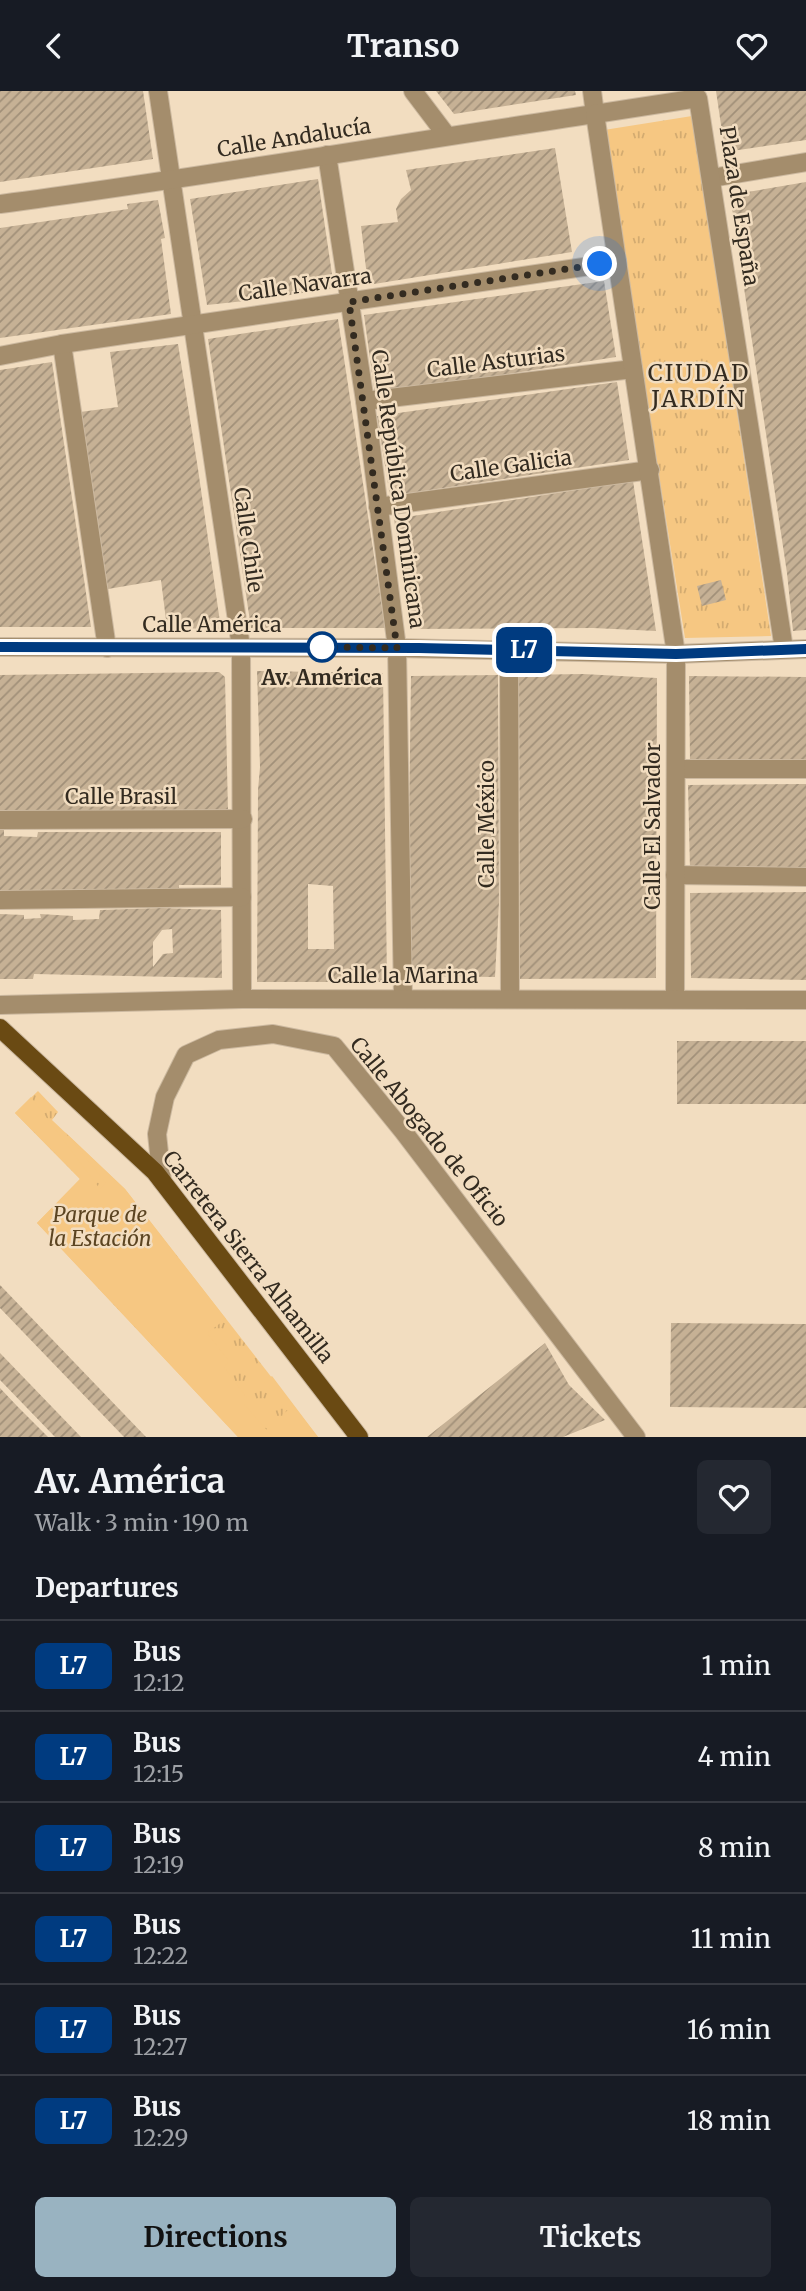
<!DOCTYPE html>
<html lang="en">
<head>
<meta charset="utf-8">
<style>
	:root { --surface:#171b24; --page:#242831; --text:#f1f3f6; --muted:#9ea1a6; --line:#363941; --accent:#99b3c1 }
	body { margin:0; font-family:Merriweather,serif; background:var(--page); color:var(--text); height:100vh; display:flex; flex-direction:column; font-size:26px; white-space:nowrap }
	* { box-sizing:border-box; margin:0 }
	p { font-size:23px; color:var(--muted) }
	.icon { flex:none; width:38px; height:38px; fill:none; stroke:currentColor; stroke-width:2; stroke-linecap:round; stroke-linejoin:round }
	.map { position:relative; height:1346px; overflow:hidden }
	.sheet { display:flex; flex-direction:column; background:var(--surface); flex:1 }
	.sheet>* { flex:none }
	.badge { padding:0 14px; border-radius:10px; font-size:24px; line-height:46px }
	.you { position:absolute; width:35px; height:35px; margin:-18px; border:5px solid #fff; border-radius:50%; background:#1a73e8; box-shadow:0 0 0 10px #1a73e833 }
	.map>.badge { position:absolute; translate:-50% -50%; box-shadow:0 0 0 4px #fff }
	h2 { padding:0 35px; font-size:26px; line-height:63px }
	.round { display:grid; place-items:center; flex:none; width:74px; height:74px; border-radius:10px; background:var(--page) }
	.headline { display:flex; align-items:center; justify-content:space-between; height:119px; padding:0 35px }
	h1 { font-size:33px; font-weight:700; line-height:52px }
	.action { display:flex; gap:14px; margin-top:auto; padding:14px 35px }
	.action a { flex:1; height:80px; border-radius:10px; background:var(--accent); color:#111; font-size:28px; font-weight:700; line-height:80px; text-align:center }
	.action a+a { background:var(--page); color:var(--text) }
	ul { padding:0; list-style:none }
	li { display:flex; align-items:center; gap:21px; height:91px; padding:0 35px; border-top:2px solid var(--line) }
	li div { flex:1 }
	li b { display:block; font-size:26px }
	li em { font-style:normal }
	li .badge { min-width:77px; font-weight:700; text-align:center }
	header { display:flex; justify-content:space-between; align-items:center; height:91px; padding:0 35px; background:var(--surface); font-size:32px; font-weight:700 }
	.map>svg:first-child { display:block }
	.park { fill:url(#park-tufts) }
	.garden { fill:#f6c782 }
	.building { fill:url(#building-hatch); fill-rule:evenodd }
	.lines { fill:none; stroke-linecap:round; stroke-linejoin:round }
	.minor-casing { stroke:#ccb9a0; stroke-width:20 }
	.major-casing { stroke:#ccb9a0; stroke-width:20 }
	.minor { stroke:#a48d6c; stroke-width:18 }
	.major { stroke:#6a4a13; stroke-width:18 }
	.line-casing { stroke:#fff; stroke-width:16 }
	.line { stroke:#003b80; stroke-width:10 }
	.walk { stroke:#332b20; stroke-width:7; stroke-dasharray:0 12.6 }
	.stop-dot { fill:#fff; stroke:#003b80; stroke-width:3.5 }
	.labels { text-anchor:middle; stroke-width:5; stroke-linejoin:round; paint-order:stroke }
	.street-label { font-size:21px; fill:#332b20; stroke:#f2ddc0 }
	.stop-label { font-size:21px; font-weight:bold; fill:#332b20; stroke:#f2ddc0 }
	.park-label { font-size:21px; font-style:italic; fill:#5b4421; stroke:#f2ddc0 }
	.neighbourhood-label { font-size:23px; letter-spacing:2px; fill:#332b20; stroke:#f2ddc0 }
</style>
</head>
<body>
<header><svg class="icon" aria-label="back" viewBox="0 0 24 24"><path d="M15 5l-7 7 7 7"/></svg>Transo<svg class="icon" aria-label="heart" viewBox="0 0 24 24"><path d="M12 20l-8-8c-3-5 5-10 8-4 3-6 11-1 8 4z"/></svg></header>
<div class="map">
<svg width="806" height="1346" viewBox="0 0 806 1346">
	<defs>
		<pattern id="park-tufts" width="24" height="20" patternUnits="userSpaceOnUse" patternTransform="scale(1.75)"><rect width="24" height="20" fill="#f6c782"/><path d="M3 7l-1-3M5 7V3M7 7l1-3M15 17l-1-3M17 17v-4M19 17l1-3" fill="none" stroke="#d3ab70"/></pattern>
		<pattern id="building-hatch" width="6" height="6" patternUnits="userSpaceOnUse" patternTransform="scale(1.75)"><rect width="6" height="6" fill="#c6b195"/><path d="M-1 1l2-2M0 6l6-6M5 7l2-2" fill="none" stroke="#a19079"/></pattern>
	</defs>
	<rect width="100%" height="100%" fill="#f2ddc0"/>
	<!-- park -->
	<g class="park">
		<polygon points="692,25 771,545 685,547 604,39"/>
		<polygon points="38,1000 58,1021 52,1029 125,1098 318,1346 238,1346 37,1132 80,1088 15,1022"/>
	</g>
	<!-- garden -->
	<g class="garden">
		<polygon points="31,1006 100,1098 106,1092 65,1041 125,1098 226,1228 207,1242 229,1270 224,1276 247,1307 244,1313 273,1346 238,1346 37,1132 80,1088 15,1022"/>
		<polygon points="272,1285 318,1346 300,1346 282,1324 288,1319 264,1291"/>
	</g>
	<!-- building -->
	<g class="building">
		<polygon points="0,0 143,0 153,68 0,91"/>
		<polygon points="436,0 575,0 576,4 454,23"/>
		<polygon points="716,0 806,0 806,49 725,61"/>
		<polygon points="555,57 572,161 368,194 361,135 398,131 396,118 401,108 411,99 406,79"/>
		<polygon points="318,88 334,197 271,207 207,214 190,108"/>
		<polygon points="806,91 806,539 793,540 787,482 730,104"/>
		<polygon points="158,109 165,147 161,148 171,223 0,247 0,137 128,118 127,113"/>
		<polygon points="604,190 616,266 375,304 364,224"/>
		<polygon points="338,228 385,537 251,537 208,248"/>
		<polygon points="178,253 198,378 221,538 167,537 161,489 108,498 80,321 118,316 110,261"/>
		<polygon points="52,271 91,536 0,536 0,279"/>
		<polygon points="617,291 629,369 390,405 377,325"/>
		<polygon points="633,390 656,540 593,537 410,538 394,428"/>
		<polygon points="721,489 726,509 702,515 697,495"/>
		<path d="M257,580L383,582L387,891H257L258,699L260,676ZM308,793L333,795L334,858H308Z"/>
		<polygon points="219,581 225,586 228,721 0,720 0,584"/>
		<polygon points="583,583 657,587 656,887 520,888 519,584"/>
		<polygon points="498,584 499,812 495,886 412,885 409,734 411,585"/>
		<polygon points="689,585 806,586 806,671 690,671"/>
		<polygon points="806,693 806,779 690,779 688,694"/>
		<polygon points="0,739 4,739 4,745 37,746 38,741 221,741 221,794 179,794 179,804 0,803"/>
		<polygon points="806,801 806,889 691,887 690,802"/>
		<path d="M162,817L221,819L222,887L34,883L33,888H0V823L24,824V828L41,827L40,823L73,825V829L99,828L100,819ZM172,838L173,862L163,863L153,876V851L162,839Z"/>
		<rect x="677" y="950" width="129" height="63"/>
		<polygon points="0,1194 146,1346 124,1346 0,1217"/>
		<polygon points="671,1232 806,1233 806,1317 670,1316"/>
		<polygon points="545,1252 569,1294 605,1329 563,1346 427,1346"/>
		<polygon points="0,1262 81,1346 55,1346 0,1289"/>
		<polygon points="0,1297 17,1315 48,1346 0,1346"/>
	</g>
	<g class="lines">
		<defs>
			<g id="minor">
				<polyline points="158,0 241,556 242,908"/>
				<polyline points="413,0 447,45"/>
				<polyline points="327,64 365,310 397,557 403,908"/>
				<polyline points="711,87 806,71"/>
				<path d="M0,113C199,87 397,52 595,23L592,0"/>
				<polyline points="62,253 107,557"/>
				<polyline points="0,265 62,253 617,171"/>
				<polyline points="365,310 633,278"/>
				<polyline points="378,416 650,379"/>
				<polyline points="0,556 397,557 676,563 806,558"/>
				<polyline points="509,558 510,907"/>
				<polyline points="676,678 806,678"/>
				<polyline points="0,729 243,728"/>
				<polyline points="675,784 806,786"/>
				<polyline points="0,809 242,806"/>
				<polyline points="675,907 676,563 595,23 698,7 784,558"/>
				<polyline points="0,914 242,908 806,909"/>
				<polyline points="162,1090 157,1043 165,1006 186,964 219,949 273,943 334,955 403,1040 636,1346"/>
			</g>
			<polyline id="major" points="0,937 155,1081 359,1346"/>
		</defs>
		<!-- minor casing -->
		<use href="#minor" class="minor-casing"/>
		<!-- major casing -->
		<use href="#major" class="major-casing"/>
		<!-- minor -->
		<use href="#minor" class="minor"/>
		<!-- major -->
		<use href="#major" class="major"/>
	</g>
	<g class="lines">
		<defs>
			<polyline id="line" points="0,556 419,557 676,563 806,558"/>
		</defs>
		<!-- line casing -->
		<use href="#line" class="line-casing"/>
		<!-- line -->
		<use href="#line" class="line"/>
		<!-- walk -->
		<polyline class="walk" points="322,556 397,557 349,211 600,173"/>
	</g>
	<!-- markers -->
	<circle class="stop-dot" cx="322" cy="556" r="14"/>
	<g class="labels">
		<!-- street labels -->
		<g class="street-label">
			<text transform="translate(294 47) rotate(-9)" y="7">Calle Andalucía</text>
			<text transform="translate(739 115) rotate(81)" y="7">Plaza de España</text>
			<text transform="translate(305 194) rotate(-8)" y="7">Calle Navarra</text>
			<text transform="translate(496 271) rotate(-7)" y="7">Calle Asturias</text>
			<text transform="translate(511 375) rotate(-8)" y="7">Calle Galicia</text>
			<text transform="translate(398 398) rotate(82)" y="7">Calle República Dominicana</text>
			<text transform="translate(248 449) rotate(82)" y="7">Calle Chile</text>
			<text x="212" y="541">Calle América</text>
			<text x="121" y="713">Calle Brasil</text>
			<text transform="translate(487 733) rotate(-90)" y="7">Calle México</text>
			<text transform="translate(653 735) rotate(-90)" y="7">Calle El Salvador</text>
			<text x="403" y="892">Calle la Marina</text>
			<text transform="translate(429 1041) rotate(51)" y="7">Calle Abogado de Oficio</text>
			<text transform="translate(248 1166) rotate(52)" y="7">Carretera Sierra Alhamilla</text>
		</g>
		<!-- stop labels -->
		<g class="stop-label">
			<text x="322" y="594">Av. América</text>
		</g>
		<!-- park labels -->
		<g class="park-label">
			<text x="100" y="1131">Parque de<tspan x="100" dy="24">la Estación</tspan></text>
		</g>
		<!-- neighbourhood labels -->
		<g class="neighbourhood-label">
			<text x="699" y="290">CIUDAD<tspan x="699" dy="26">JARDÍN</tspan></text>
		</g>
	</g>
</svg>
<div class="you" style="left:600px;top:173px"></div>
<b class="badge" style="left:524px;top:559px;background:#003b80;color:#fff">L7</b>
</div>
<section class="sheet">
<div class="headline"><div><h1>Av. América</h1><p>Walk · 3 min · 190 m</p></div><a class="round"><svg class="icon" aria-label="heart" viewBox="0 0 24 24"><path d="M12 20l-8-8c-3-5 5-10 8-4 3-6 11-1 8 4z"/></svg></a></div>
<h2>Departures</h2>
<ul>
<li><span class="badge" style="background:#003b80;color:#fff">L7</span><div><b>Bus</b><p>12:12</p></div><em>1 min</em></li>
<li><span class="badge" style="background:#003b80;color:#fff">L7</span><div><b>Bus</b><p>12:15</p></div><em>4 min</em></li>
<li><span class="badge" style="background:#003b80;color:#fff">L7</span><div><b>Bus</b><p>12:19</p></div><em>8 min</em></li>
<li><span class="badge" style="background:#003b80;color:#fff">L7</span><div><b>Bus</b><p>12:22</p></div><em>11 min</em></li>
<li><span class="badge" style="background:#003b80;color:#fff">L7</span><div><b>Bus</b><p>12:27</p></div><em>16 min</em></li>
<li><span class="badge" style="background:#003b80;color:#fff">L7</span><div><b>Bus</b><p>12:29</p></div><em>18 min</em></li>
</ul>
<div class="action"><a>Directions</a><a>Tickets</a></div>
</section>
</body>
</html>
